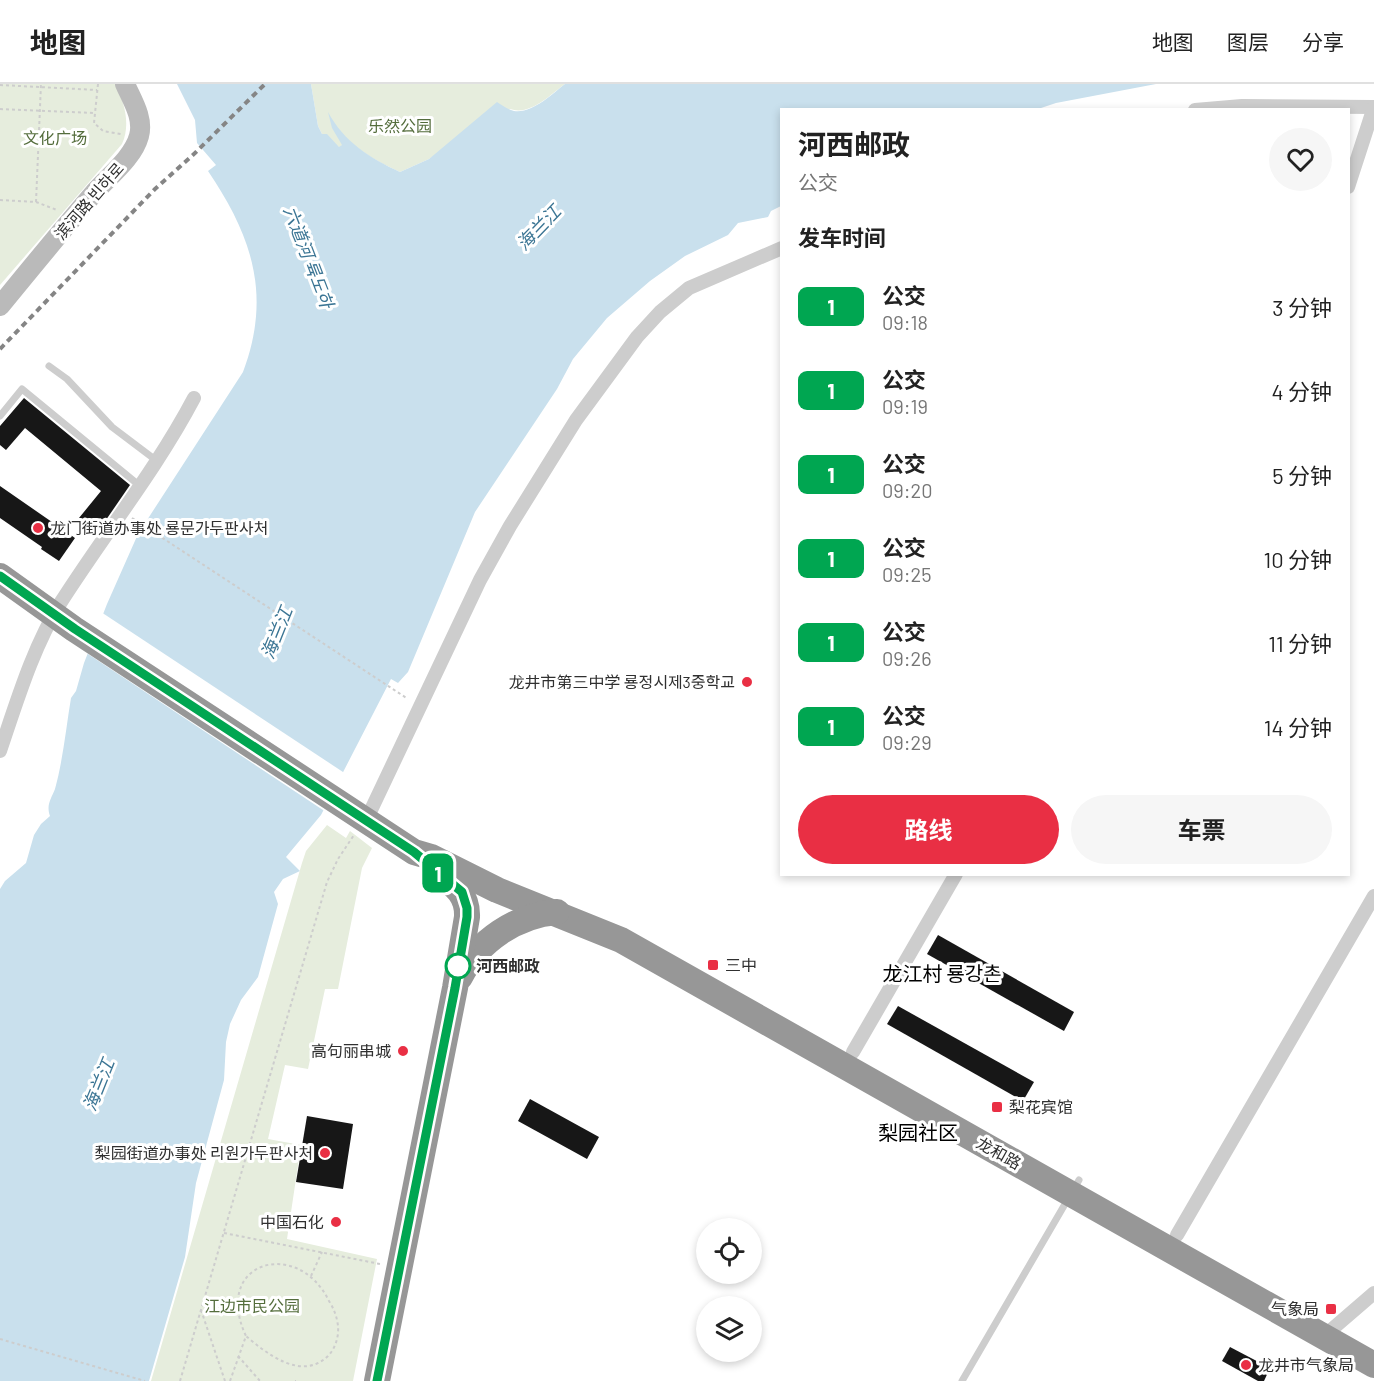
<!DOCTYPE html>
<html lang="zh">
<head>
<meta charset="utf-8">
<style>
	:root { --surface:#fff; --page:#f6f6f6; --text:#222; --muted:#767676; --line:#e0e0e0; --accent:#e92f44 }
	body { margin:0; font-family:Barlow,"Noto Sans SC","Noto Sans KR",sans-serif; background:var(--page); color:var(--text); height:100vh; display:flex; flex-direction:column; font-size:22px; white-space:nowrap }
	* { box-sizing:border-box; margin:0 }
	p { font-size:20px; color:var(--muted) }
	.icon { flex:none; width:33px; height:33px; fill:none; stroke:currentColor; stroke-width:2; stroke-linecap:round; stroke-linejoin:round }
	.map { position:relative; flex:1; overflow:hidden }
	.sheet { position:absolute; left:780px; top:24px; width:570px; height:768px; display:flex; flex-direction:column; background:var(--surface); border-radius:0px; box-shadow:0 3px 9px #0003 }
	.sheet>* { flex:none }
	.badge { padding:0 12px; border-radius:9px; font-size:21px; line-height:39px }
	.buttons { position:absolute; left:696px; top:1134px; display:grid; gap:12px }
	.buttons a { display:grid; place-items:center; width:66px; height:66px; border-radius:50%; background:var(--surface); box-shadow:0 3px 9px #0003; font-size:30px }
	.map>.badge { position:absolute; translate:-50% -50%; box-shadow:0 0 0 3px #fff }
	h2 { padding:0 18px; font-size:22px; line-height:54px }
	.round { display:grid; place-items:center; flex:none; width:63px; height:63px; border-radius:32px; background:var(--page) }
	.overview { display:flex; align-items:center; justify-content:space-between; height:102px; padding:0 18px }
	h1 { font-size:28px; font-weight:700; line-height:45px }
	.primary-button { display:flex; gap:12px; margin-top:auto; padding:12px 18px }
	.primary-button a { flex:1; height:69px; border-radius:36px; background:var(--accent); color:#fff; font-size:24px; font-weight:700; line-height:69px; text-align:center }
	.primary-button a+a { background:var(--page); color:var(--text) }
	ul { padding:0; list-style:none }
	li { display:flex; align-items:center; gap:18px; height:84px; padding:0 18px }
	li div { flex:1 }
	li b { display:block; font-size:22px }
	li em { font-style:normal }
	li .badge { min-width:66px; font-weight:700; text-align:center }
	header { display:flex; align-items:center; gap:36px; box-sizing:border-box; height:84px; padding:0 30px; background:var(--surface); border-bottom:2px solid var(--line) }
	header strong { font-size:28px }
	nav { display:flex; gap:33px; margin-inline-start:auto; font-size:21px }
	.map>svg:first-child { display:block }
	.green { fill:#e6eddd }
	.water { fill:#c9e0ed }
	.pier { fill:#fff }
	.building { fill:#171717 }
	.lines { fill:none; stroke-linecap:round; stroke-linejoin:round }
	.path { stroke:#cdcdcd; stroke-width:2; stroke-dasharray:3 3; stroke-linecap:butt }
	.lane { stroke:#cdcdcd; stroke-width:7 }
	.street { stroke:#cdcdcd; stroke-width:14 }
	.secondary { stroke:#bababa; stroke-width:20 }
	.highway { stroke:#979797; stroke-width:26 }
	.rail { stroke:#858585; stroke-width:4; stroke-dasharray:6 4.5; stroke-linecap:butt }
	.line-casing { stroke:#fff; stroke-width:14 }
	.line { stroke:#00a651; stroke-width:9 }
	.poi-dot { fill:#e92f44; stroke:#fff; stroke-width:2 }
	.stop-dot { fill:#fff; stroke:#00a651; stroke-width:3 }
	.labels { text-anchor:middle; stroke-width:6; stroke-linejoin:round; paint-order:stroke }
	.park-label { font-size:16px; fill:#546d3c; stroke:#fff }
	.street-label { font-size:16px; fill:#303030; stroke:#fff }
	.poi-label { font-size:16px; fill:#303030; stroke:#fff; text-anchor:end }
	.stop-label { font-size:16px; font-weight:bold; fill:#303030; stroke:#fff; text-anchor:start }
	.water-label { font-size:18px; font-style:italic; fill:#3b7594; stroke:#fff }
	.quarter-label { font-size:20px; fill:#000; stroke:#fff }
</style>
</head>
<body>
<header>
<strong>地图</strong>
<nav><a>地图</a><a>图层</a><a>分享</a></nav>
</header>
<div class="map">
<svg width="1374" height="1297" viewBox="0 0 1374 1297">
	<rect width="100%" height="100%" fill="#fff"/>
	<!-- green -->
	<g class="green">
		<path d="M0,0H116C124,19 131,40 122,60L0,201Z"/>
		<path d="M311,0H565C550,11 530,32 510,25L429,75L400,88C372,75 345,60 329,32L343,60L340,64L322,50L318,42Z"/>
		<polygon points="327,741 346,754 350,747 372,764 362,784 338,905 325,905 308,985 285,981 268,1055 301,1061 287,1155 377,1175 353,1297 151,1297 302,779 306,767"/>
	</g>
	<!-- water -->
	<path class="water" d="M177,0H311L318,42L322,50H327L339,63L342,61L332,44L328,28C344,58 370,74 400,88L429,75L497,18C502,21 508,26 514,27C532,30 552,10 565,0H1156L1056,19L1038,25L782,26L781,122L771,127L768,133L738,139L728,151L685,172L650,197L607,234L573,275L557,305L475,428L408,588L398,599L391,595L321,731L286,773L300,787L283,795L274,808L278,820L258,893L241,916L230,940L226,958L224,996L196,1099L185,1173L149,1297H0V805L5,797L26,779L34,751L41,740L50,732C46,721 51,715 55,705C63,676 66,644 71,614L76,607L84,579L107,520L138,450L243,288C272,211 252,152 208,87L216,81L197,59L195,36Z"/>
	<!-- pier -->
	<polygon class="pier" points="101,528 346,690 326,728 85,568"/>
	<!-- building -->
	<g class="building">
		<polygon points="24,314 130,401 97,449 79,434 101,407 25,344 6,366 0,361 0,342"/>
		<polygon points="0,402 75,454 59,477 41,465 42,463 0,434"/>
		<polygon points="938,851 1074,928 1064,947 927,870"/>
		<polygon points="898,922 1034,998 1023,1017 887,940"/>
		<polygon points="530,1015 599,1053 587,1075 518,1037"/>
		<polygon points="307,1032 353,1040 343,1105 296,1098"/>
		<polygon points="1230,1263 1270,1284 1264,1297 1258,1297 1222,1277"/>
	</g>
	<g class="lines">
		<!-- path -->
		<g class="path">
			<polyline points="98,0 94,39 103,47 121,50"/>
			<polyline points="0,1 97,6"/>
			<polyline points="0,25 93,29"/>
			<polyline points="0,116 36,118 57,126"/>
			<polyline points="36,118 41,0"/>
			<polyline points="132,434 408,615"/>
			<polyline points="224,1149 380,1180"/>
			<polyline points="311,1192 322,1168"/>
			<polyline points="201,1226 225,1297"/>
			<polyline points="0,1255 145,1297"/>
			<polyline points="238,1272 260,1297"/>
			<polyline points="180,1297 327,798 338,775 354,751"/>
			<path d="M230,1297L246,1252C211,1177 298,1153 329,1217C334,1225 337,1233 338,1242C339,1253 335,1265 328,1272C302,1297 268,1271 246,1252"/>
			<polyline points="295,1297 296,1297"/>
		</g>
		<!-- lane -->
		<g class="lane">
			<polyline points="49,282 67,295 112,343 157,377"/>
			<polyline points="0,332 22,305 140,402"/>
			<polyline points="962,1297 1079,1096"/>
		</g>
		<!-- street -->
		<g class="street">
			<polyline points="1195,26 1242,22 1374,23"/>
			<polyline points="1348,103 1374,23"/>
			<path d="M0,667C17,617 33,563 61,518C105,449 156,386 194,314"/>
			<polyline points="364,736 371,726 480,496 510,442 576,336 637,253 660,228 689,204 782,164"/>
			<polyline points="853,968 956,790"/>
			<polyline points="1177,1151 1374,812"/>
			<polyline points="1323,1253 1374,1209"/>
		</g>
		<!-- secondary -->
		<path class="secondary" d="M0,222C31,184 62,146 94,109C109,92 133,74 139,52C144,34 132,16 125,0"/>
		<!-- highway -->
		<g class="highway">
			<polyline points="0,492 74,545 414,768 431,773 497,806 621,856 1374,1281"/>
			<path d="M460,893C478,857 517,831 557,828"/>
			<path d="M377,1297L455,904L467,833C468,810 454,801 437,788"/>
		</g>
		<!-- rail -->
		<polyline class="rail" points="0,265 155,105 195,69 265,0"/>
	</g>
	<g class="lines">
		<defs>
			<polyline id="line" points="0,492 75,545 414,768 462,808 467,824 467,833 455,904 377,1297"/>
		</defs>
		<!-- line casing -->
		<use href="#line" class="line-casing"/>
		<!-- line -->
		<use href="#line" class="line"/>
	</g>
	<!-- markers -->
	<g class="poi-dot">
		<circle cx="38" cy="444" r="6"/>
		<circle cx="747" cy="598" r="6"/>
		<rect x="707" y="875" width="12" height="12" rx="3"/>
		<circle cx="403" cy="967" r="6"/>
		<rect x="991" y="1017" width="12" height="12" rx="3"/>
		<circle cx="325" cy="1069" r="6"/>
		<circle cx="336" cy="1138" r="6"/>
		<rect x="1325" y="1219" width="12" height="12" rx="3"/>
		<circle cx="1246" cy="1281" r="6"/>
	</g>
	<circle class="stop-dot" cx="458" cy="882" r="12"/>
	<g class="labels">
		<!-- park labels -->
		<g class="park-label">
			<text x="400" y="48">乐然公园</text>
			<text x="55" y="60">文化广场</text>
			<text x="252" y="1228">江边市民公园</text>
		</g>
		<!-- street labels -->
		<g class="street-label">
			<text transform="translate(89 117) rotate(-49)" y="6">滨河路 빈하로</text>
			<text transform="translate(999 1069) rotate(29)" y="6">龙和路</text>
		</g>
		<!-- poi labels -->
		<g class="poi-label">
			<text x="50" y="450" text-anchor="start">龙门街道办事处 룡문가두판사처</text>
			<text x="735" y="604">龙井市第三中学 룡정시제3중학교</text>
			<text x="725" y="887" text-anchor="start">三中</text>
			<text x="391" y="973">高句丽串城</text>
			<text x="1009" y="1029" text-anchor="start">梨花宾馆</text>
			<text x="313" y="1075">梨园街道办事处 리원가두판사처</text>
			<text x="324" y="1144">中国石化</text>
			<text x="1319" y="1231">气象局</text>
			<text x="1258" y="1287" text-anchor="start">龙井市气象局</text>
		</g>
		<!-- stop labels -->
		<g class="stop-label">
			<text x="476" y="888">河西邮政</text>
		</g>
		<!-- water labels -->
		<g class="water-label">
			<text transform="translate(539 144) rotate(-46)" y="6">海兰江</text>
			<text transform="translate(308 173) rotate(69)" y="6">六道河 륙도하</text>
			<text transform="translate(277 549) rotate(-68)" y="6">海兰江</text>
			<text transform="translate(99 1001) rotate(-68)" y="6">海兰江</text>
		</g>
		<!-- quarter labels -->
		<g class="quarter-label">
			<text x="942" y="897">龙江村 룡강촌</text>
			<text x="918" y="1056">梨园社区</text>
		</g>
	</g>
</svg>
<div class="buttons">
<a><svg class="icon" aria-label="locate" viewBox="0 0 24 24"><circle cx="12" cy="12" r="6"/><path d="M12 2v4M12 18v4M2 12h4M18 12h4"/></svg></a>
<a><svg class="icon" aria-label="layers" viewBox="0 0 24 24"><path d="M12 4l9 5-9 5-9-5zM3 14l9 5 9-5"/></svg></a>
</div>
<b class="badge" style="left:438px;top:789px;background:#00a651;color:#fff">1</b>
<section class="sheet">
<div class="overview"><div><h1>河西邮政</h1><p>公交</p></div><a class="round"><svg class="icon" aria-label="heart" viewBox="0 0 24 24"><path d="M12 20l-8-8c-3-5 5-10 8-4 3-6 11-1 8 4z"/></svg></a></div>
<h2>发车时间</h2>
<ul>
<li><span class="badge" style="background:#00a651;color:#fff">1</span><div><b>公交</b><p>09:18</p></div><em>3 分钟</em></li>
<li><span class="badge" style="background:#00a651;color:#fff">1</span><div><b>公交</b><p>09:19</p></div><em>4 分钟</em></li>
<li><span class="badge" style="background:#00a651;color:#fff">1</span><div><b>公交</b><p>09:20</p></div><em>5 分钟</em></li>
<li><span class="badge" style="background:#00a651;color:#fff">1</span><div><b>公交</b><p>09:25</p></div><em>10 分钟</em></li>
<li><span class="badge" style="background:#00a651;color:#fff">1</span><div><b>公交</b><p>09:26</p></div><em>11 分钟</em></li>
<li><span class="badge" style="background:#00a651;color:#fff">1</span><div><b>公交</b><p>09:29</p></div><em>14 分钟</em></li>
</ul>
<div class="primary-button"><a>路线</a><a>车票</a></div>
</section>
</div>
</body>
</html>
